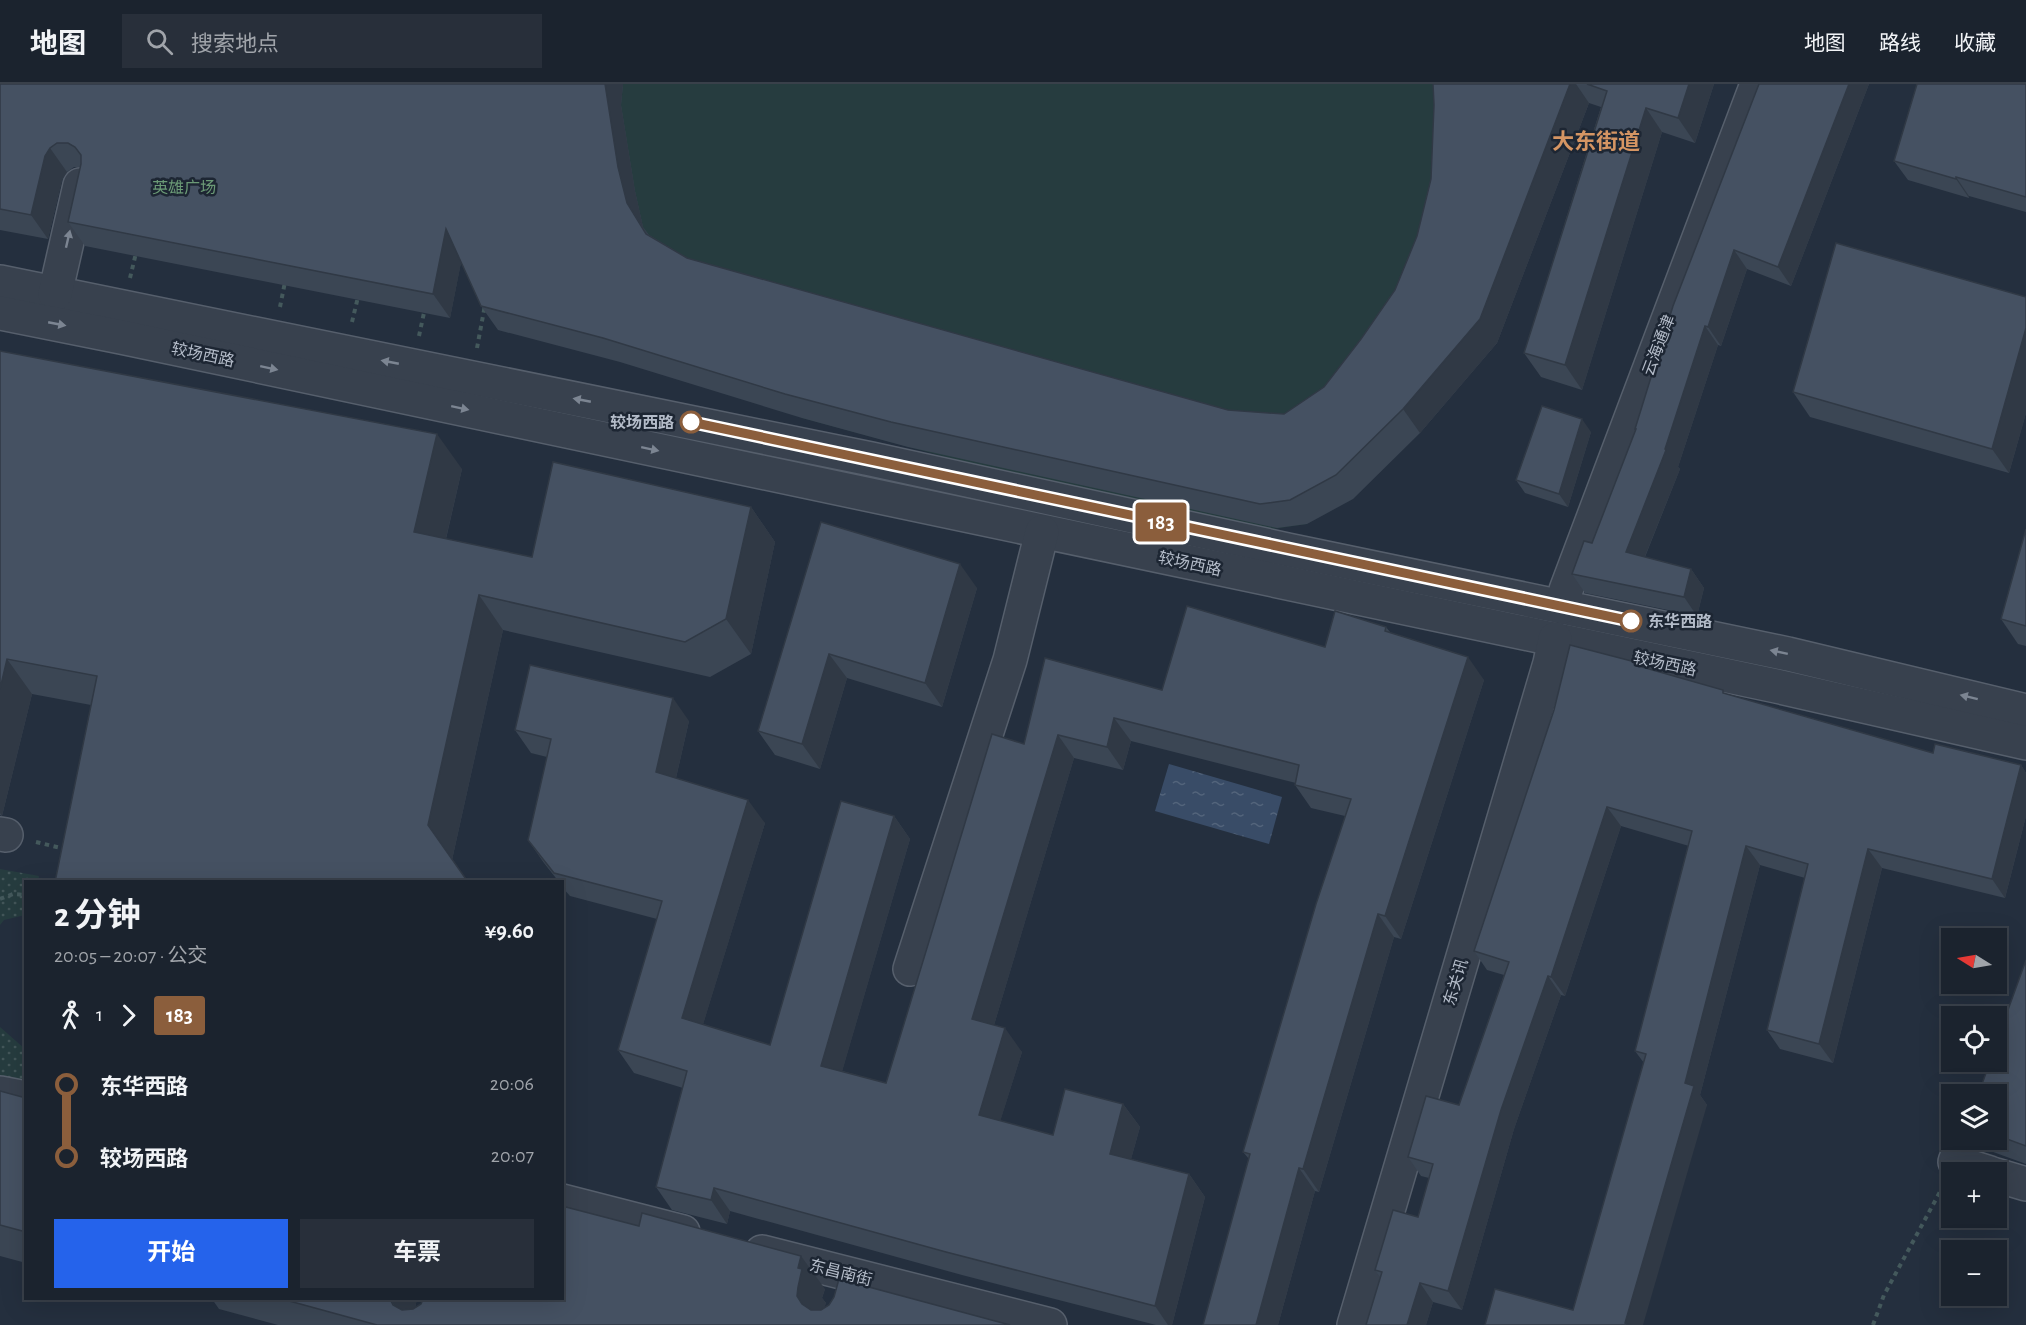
<!DOCTYPE html>
<html lang="zh">
<head>
<meta charset="utf-8">
<style>
	:root { --surface:#1b232e; --page:#282f3a; --text:#f1f3f6; --muted:#a0a4aa; --line:#39404a; --accent:#2563eb }
	body { margin:0; font-family:"Alegreya Sans","Noto Sans SC",sans-serif; background:var(--page); color:var(--text); height:100vh; display:flex; flex-direction:column; font-size:22px; white-space:nowrap }
	* { box-sizing:border-box; margin:0 }
	p { font-size:20px; color:var(--muted) }
	.icon { flex:none; width:33px; height:33px; fill:none; stroke:currentColor; stroke-width:2; stroke-linecap:round; stroke-linejoin:round }
	.map { position:relative; flex:1; overflow:hidden }
	.sheet { position:absolute; left:24px; top:796px; width:540px; height:420px; display:flex; flex-direction:column; background:var(--surface); border-radius:0px; box-shadow:0 6px 24px #0002,0 0 0 2px var(--line) }
	.sheet>* { flex:none }
	.badge { padding:0 12px; border-radius:4px; font-size:21px; line-height:39px }
	.needle { width:39px; rotate:281deg }
	.controls { position:absolute; left:1941px; top:844px; display:grid; gap:12px }
	.controls a { display:grid; place-items:center; width:66px; height:66px; border-radius:0px; background:var(--surface); box-shadow:0 6px 24px #0002,0 0 0 2px var(--line); font-size:30px }
	.map>.badge { position:absolute; translate:-50% -50%; box-shadow:0 0 0 3px #fff }
	.legs { display:flex; align-items:center; gap:9px; height:66px; padding:0 30px; font-size:20px }
	.legs p { margin-inline-start:auto }
	.summary { display:flex; align-items:center; justify-content:space-between; height:102px; padding:0 30px }
	h1 { font-size:33px; font-weight:700; line-height:45px }
	.button { display:flex; gap:12px; margin-top:auto; padding:12px 30px }
	.button a { flex:1; height:69px; border-radius:0px; background:var(--accent); color:#fff; font-size:24px; font-weight:700; line-height:69px; text-align:center }
	.button a+a { background:var(--page); color:var(--text) }
	ul { padding:0 30px; list-style:none }
	li { display:flex; align-items:center; gap:21px; height:72px; font-size:22px }
	li i { display:grid; place-items:center; width:9px; height:100%; margin:0 8px; background:currentColor }
	li i::after { content:''; width:15px; height:15px; margin:-8px; border:4px solid; border-radius:50%; background:var(--surface) }
	li p { margin-inline-start:auto }
	li:first-child i { background:linear-gradient(#0000 50%,currentColor 0) }
	li:last-child i { background:linear-gradient(currentColor 50%,#0000 0) }
	header { display:flex; align-items:center; gap:36px; box-sizing:border-box; height:84px; padding:0 30px; background:var(--surface); border-bottom:2px solid var(--line) }
	header strong { font-size:28px }
	nav { display:flex; gap:33px; margin-inline-start:auto; font-size:21px }
	.search { width:420px; height:54px; background:var(--page); display:flex; align-items:center; gap:15px; box-sizing:border-box; padding:0 21px; border-radius:0px; color:var(--muted); font-size:22px }
	.map>svg:first-child { display:block }
	.grass { fill:url(#grass-dots) }
	.garden { fill:#263c3f }
	.water { fill:url(#water-ripples) }
	.lines { fill:none; stroke-linecap:round; stroke-linejoin:round }
	.minor-casing { stroke:#565f6c; stroke-width:36 }
	.path { stroke:#44595c; stroke-width:4; stroke-dasharray:4.5 4.5; stroke-linecap:butt }
	.minor { stroke:#38414e; stroke-width:33 }
	.wall { fill:#3b4654 }
	.shaded-wall { fill:#303945 }
	.building { fill:#455162; stroke:#303945; stroke-width:1.5 }
	.oneway { fill:#7c8592 }
	.line-1-casing { stroke:#fff; stroke-width:14 }
	.line-1 { stroke:#8b5e3c; stroke-width:9 }
	.stop-1-dot { fill:#fff; stroke:#8b5e3c; stroke-width:3 }
	.labels { text-anchor:middle; stroke-width:5; stroke-linejoin:round; paint-order:stroke }
	.park-label { font-size:16px; fill:#6b9a76; stroke:#1d2633 }
	.street-label { font-size:16px; fill:#b4bcc9; stroke:#1d2633 }
	.stop-label { font-size:16px; font-weight:bold; fill:#b4bcc9; stroke:#1d2633; text-anchor:end }
	.district-label { font-size:22px; font-weight:bold; fill:#d59563; stroke:#1d2633 }
</style>
</head>
<body>
<header>
<strong>地图</strong>
<div class="search"><svg class="icon" aria-label="search" viewBox="0 0 24 24"><circle cx="10" cy="10" r="6"/><path d="M15 15l6 6"/></svg>搜索地点</div>
<nav><a>地图</a><a>路线</a><a>收藏</a></nav>
</header>
<div class="map">
<svg width="2026" height="1241" viewBox="0 0 2026 1241">
	<defs>
		<pattern id="grass-dots" width="8" height="8" patternUnits="userSpaceOnUse" patternTransform="scale(1.5)"><rect width="8" height="8" fill="#263c3f"/><path d="M2 2h.1M6 6h.1" fill="none" stroke="#435659" stroke-width="1.8" stroke-linecap="round"/></pattern>
		<pattern id="water-ripples" width="26" height="14" patternUnits="userSpaceOnUse" patternTransform="scale(1.5)"><rect width="26" height="14" fill="#394c67"/><path d="M2 4q2-2 4 0t4 0M15 11q2-2 4 0t4 0" fill="none" stroke="#53647b"/></pattern>
	</defs>
	<rect width="100%" height="100%" fill="#242f3e"/>
	<!-- grass -->
	<g class="grass">
		<polygon points="0,785 39,792 37,798 26,798 25,831 4,836 0,841"/>
		<polygon points="0,943 25,965 25,999 0,994"/>
	</g>
	<!-- garden -->
	<polygon class="garden" points="537,0 1589,0 1307,440 1260,447 1061,404 802,334 527,53"/>
	<!-- water -->
	<polygon class="water" points="1169,680 1282,713 1269,760 1155,727"/>
	<g class="lines">
		<defs>
			<g id="minor">
				<polyline points="0,198 871,375 1288,466 1788,570 2026,627"/>
				<polyline points="55,210 80,101"/>
				<polyline points="0,229 121,253 1776,602 2026,659"/>
				<polyline points="1562,523 1566,506 1757,0"/>
				<polyline points="0,750 6,751"/>
				<polyline points="910,885 1010,576 1042,448"/>
				<polyline points="0,1009 26,1014"/>
				<polyline points="1963,1056 1955,1078 1990,1089"/>
				<polyline points="1996,1091 2026,1100"/>
				<polyline points="562,1117 683,1148"/>
				<polyline points="762,1168 1050,1241"/>
				<polyline points="1354,1241 1550,579 1555,555"/>
			</g>
		</defs>
		<!-- minor casing -->
		<use href="#minor" class="minor-casing"/>
		<!-- path -->
		<g class="path">
			<polyline points="130,194 136,169"/>
			<polyline points="280,223 285,198"/>
			<polyline points="352,238 358,213"/>
			<polyline points="419,252 425,224"/>
			<polyline points="477,264 485,221"/>
			<polyline points="36,758 65,765"/>
			<polyline points="0,815 13,810 26,811"/>
			<polyline points="1873,1241 1884,1211 1941,1106"/>
		</g>
		<!-- minor -->
		<use href="#minor" class="minor"/>
	</g>
	<!-- wall -->
	<g class="wall">
		<polygon points="0,0 623,0 621,21 635,107 643,143 649,151 687,174 1228,326 1284,330 1324,303 1361,255 1395,206 1417,152 1431,95 1434,21 1433,0 1714,0 1695,59 1662,48 1582,306 1541,293 1524,269 1601,23 1589,19 1497,259 1420,349 1353,415 1307,440 1277,444 908,363 802,334 620,278 498,246 481,222 461,178 450,234 85,162 68,138 81,83 74,83 67,88 62,96 48,155 0,146"/>
		<polygon points="1759,0 1869,0 1791,202 1747,185 1721,262 1718,261 1678,383 1680,385 1645,473 1691,485 1704,504 1697,532 1585,509 1572,490 1592,459 1636,347 1635,345"/>
		<polygon points="2026,0 2026,128 1969,112 1969,114 1908,96 1894,77"/>
		<polygon points="2026,213 2026,329 2009,389 1810,333 1793,308"/>
		<polygon points="0,267 462,385 446,455 532,473 751,423 775,458 751,570 710,593 503,546 452,776 91,621 32,610 2,732 0,731"/>
		<polygon points="1591,348 1568,423 1525,409 1516,396"/>
		<polygon points="821,438 977,504 942,623 847,594 820,685 775,671 758,647"/>
		<polygon points="2026,445 2026,562 2018,560 2001,535"/>
		<polygon points="1386,543 1390,548 1484,596 1401,855 1394,853 1319,1108 1315,1107 1278,1241 1203,1241 1249,1075 1243,1068 1345,732 1311,724 1295,701 1296,699 1131,657 1123,686 1074,674 994,941 1022,968 1000,1037 1053,1051 1123,1020 1140,1043 1131,1075 1189,1090 1205,1113 1172,1241 1156,1241 962,1191 730,1127 727,1140 672,1126 656,1103 683,1004 634,989 618,966 657,835 570,812 562,803 562,798 559,798 544,779 528,756 547,673 531,669 515,646 689,637 676,694 765,739 703,940 770,961 894,732 910,755 842,987 886,999 1024,660 1162,606 1325,563"/>
		<polygon points="1643,580 1646,584 1726,610 1933,669 2021,681 2026,689 2026,732 2005,814 1882,784 1833,979 1780,965 1767,946 1805,794 1760,781 1700,1011 1707,1021 1573,1226 1644,979 1635,967 1689,762 1621,742 1565,912 1561,911 1514,1045 1462,1226 1433,1218 1426,1241 1366,1241 1380,1193 1375,1186 1418,1133 1429,1094 1421,1092 1408,1073 1459,1021 1504,891 1487,886 1474,867"/>
		<polygon points="2026,876 2026,1080 1985,1065 1978,1056 1996,1056 1996,1011"/>
		<polygon points="0,1007 26,1014 26,1179 0,1172"/>
		<polygon points="825,1205 822,1214 826,1219 824,1223 1010,1241 278,1241 219,1225 212,1215 417,1215 415,1224"/>
	</g>
	<!-- shaded-wall -->
	<g class="shaded-wall">
		<polygon points="605,0 623,0 621,21 635,107 643,143 663,174 627,119 618,83"/>
		<polygon points="1570,0 1576,0 1589,19 1497,259 1420,349 1403,325"/>
		<polygon points="1689,0 1714,0 1695,59 1678,34"/>
		<polygon points="1849,0 1869,0 1791,202 1778,183"/>
		<polygon points="1646,24 1662,48 1582,306 1565,281"/>
		<polygon points="50,64 67,88 62,96 48,155 31,131 45,72"/>
		<polygon points="1956,93 1969,112 1969,114 1956,95"/>
		<polygon points="446,145 463,169 450,234 433,210"/>
		<polygon points="1734,166 1747,185 1721,262 1708,243"/>
		<polygon points="1705,242 1718,261 1678,383 1680,385 1639,487 1626,468 1665,365"/>
		<polygon points="2026,244 2026,329 2009,389 1992,365"/>
		<polygon points="1582,335 1591,348 1568,423 1559,410"/>
		<polygon points="437,350 462,385 439,484 414,448"/>
		<polygon points="751,423 775,458 751,570 726,535"/>
		<polygon points="960,480 977,504 942,623 925,599"/>
		<polygon points="1691,485 1704,504 1697,532 1684,513"/>
		<polygon points="479,511 503,546 452,776 428,741"/>
		<polygon points="829,570 847,594 820,685 802,660"/>
		<polygon points="1468,573 1484,596 1401,855 1385,832"/>
		<polygon points="7,575 32,610 2,732 0,729 0,605"/>
		<polygon points="673,614 689,637 672,711 656,688"/>
		<polygon points="1114,634 1131,657 1123,686 1107,663"/>
		<polygon points="1058,651 1074,674 989,958 972,935"/>
		<polygon points="2021,681 2026,689 2026,732 2005,814 1992,795"/>
		<polygon points="748,716 765,739 698,957 682,934"/>
		<polygon points="1607,723 1621,742 1565,912 1551,893"/>
		<polygon points="894,732 910,755 837,1005 821,982"/>
		<polygon points="1746,762 1760,781 1700,1011 1707,1021 1643,1241 1626,1241 1625,1239 1685,999"/>
		<polygon points="1868,765 1882,784 1833,979 1819,960"/>
		<polygon points="1378,830 1394,853 1319,1108 1303,1085"/>
		<polygon points="1548,892 1561,911 1514,1045 1462,1226 1448,1207 1501,1026"/>
		<polygon points="1005,944 1022,968 995,1054 979,1031"/>
		<polygon points="1123,1020 1140,1043 1126,1093 1110,1070"/>
		<polygon points="1299,1084 1315,1107 1278,1241 1256,1241"/>
		<polygon points="1189,1090 1205,1113 1172,1241 1168,1241 1155,1222"/>
		<polygon points="714,1104 730,1127 727,1140 711,1116"/>
		<polygon points="801,1172 825,1205 822,1214 826,1219 821,1236 802,1220 797,1212 798,1184"/>
		<polygon points="1420,1199 1433,1218 1426,1241 1407,1241"/>
		<polygon points="390,1215 417,1215 412,1237 408,1241"/>
	</g>
	<!-- building -->
	<g class="building">
		<polygon points="0,0 605,0 618,83 627,119 646,150 687,174 1228,326 1284,330 1324,303 1361,255 1395,206 1417,152 1431,95 1434,21 1433,0 1570,0 1480,235 1403,325 1336,391 1290,416 1260,420 891,338 785,310 603,254 481,222 446,145 433,210 68,138 81,80 81,71 75,63 68,59 57,59 50,64 45,72 31,131 0,125"/>
		<polygon points="1587,0 1689,0 1678,34 1646,24 1565,281 1524,269 1607,7"/>
		<polygon points="1759,0 1849,0 1778,183 1734,166 1708,243 1705,242 1665,365 1666,366 1626,468 1691,485 1684,513 1572,490 1584,457 1592,459 1636,345 1635,345 1673,222"/>
		<polygon points="1917,0 2026,0 2026,113 1956,93 1956,95 1894,77"/>
		<polygon points="1836,159 2026,213 2026,244 1992,365 1793,308"/>
		<polygon points="0,267 437,350 414,448 532,473 553,378 751,423 726,535 685,558 479,511 428,741 468,798 55,798 97,592 7,575 0,605"/>
		<polygon points="1542,322 1582,335 1559,410 1516,396"/>
		<polygon points="821,438 960,480 925,599 829,570 802,660 758,647"/>
		<polygon points="2026,445 2026,542 2001,535"/>
		<polygon points="1187,522 1325,563 1335,527 1386,543 1385,547 1468,573 1385,832 1378,830 1303,1085 1299,1084 1256,1241 1203,1241 1250,1070 1243,1068 1316,820 1351,715 1295,701 1299,681 1114,634 1107,663 1058,651 972,935 1005,944 979,1031 1053,1051 1065,1005 1123,1020 1110,1070 1189,1090 1155,1222 946,1168 714,1104 711,1116 656,1103 687,987 618,966 662,817 554,789 528,756 551,655 515,646 530,581 673,614 656,688 748,716 682,934 770,961 841,717 894,732 821,982 886,999 992,650 1024,660 1045,574 1162,606"/>
		<polygon points="1570,561 1643,580 1642,583 1723,606 1723,609 1933,669 1935,660 2021,681 1992,795 1868,765 1819,960 1767,946 1808,780 1746,762 1685,999 1694,1002 1625,1239 1631,1241 1485,1241 1495,1205 1573,1226 1646,970 1635,967 1692,747 1607,723 1551,893 1548,892 1501,1026 1448,1207 1420,1199 1407,1241 1366,1241 1382,1188 1375,1186 1393,1126 1418,1133 1433,1080 1408,1073 1426,1012 1459,1021 1509,878 1474,867 1554,626"/>
		<polygon points="2026,876 2026,1062 1996,1051 1996,1011 1978,1011 1990,978 1996,978 1996,959"/>
		<polygon points="0,1007 26,1014 26,1148 0,1141"/>
		<polygon points="562,1122 639,1142 642,1129 801,1172 798,1184 802,1185 798,1203 797,1212 802,1220 811,1226 821,1226 829,1221 834,1213 839,1195 1010,1241 377,1241 282,1215 390,1215 393,1221 402,1226 413,1225 421,1220 423,1215 562,1215"/>
	</g>
	<!-- one-way arrows -->
	<defs><path id="oneway-solid" d="M-6-.8H1V-3.2L6.5 0L1 3.2V.8H-6Z" transform="scale(1.5)"/></defs>
	<g class="oneway">
		<use href="#oneway-solid" transform="translate(68 155) rotate(-77)"/>
		<use href="#oneway-solid" transform="translate(57 240) rotate(11)"/>
		<use href="#oneway-solid" transform="translate(390 278) rotate(-169)"/>
		<use href="#oneway-solid" transform="translate(269 284) rotate(12)"/>
		<use href="#oneway-solid" transform="translate(582 316) rotate(-169)"/>
		<use href="#oneway-solid" transform="translate(460 324) rotate(12)"/>
		<use href="#oneway-solid" transform="translate(650 365) rotate(12)"/>
		<use href="#oneway-solid" transform="translate(1779 568) rotate(-168)"/>
		<use href="#oneway-solid" transform="translate(1969 613) rotate(-166)"/>
	</g>
	<g class="lines">
		<defs>
			<polyline id="line-1" points="691,338 1631,537"/>
		</defs>
		<!-- line-1 casing -->
		<use href="#line-1" class="line-1-casing"/>
		<!-- line-1 -->
		<use href="#line-1" class="line-1"/>
	</g>
	<!-- markers -->
	<g class="stop-1-dot">
		<circle cx="691" cy="338" r="10"/>
		<circle cx="1631" cy="537" r="10"/>
	</g>
	<g class="labels">
		<!-- park labels -->
		<g class="park-label">
			<text x="184" y="109">英雄广场</text>
		</g>
		<!-- street labels -->
		<g class="street-label">
			<text transform="translate(1658 261) rotate(-69)" y="6">云海通津</text>
			<text transform="translate(203 270) rotate(12)" y="6">较场西路</text>
			<text transform="translate(1190 479) rotate(12)" y="6">较场西路</text>
			<text transform="translate(1665 579) rotate(12)" y="6">较场西路</text>
			<text transform="translate(1455 898) rotate(-73)" y="6">东关讯</text>
			<text transform="translate(841 1188) rotate(14)" y="6">东昌南街</text>
		</g>
		<!-- stop labels -->
		<g class="stop-label">
			<text x="674" y="344">较场西路</text>
			<text x="1648" y="543" text-anchor="start">东华西路</text>
		</g>
		<!-- district labels -->
		<g class="district-label">
			<text x="1596" y="65">大东街道</text>
		</g>
	</g>
</svg>
<div class="controls">
<a><svg class="needle" viewBox="-14 -14 28 28"><path d="M0-13l5 13h-10z" fill="#e53935"/><path d="M0 13l5-13h-10z" fill="#a0a4aa"/></svg></a>
<a><svg class="icon" aria-label="locate" viewBox="0 0 24 24"><circle cx="12" cy="12" r="6"/><path d="M12 2v4M12 18v4M2 12h4M18 12h4"/></svg></a>
<a><svg class="icon" aria-label="layers" viewBox="0 0 24 24"><path d="M12 4l9 5-9 5-9-5zM3 14l9 5 9-5"/></svg></a>
<a>+</a>
<a>−</a>
</div>
<b class="badge" style="left:1161px;top:438px;background:#8b5e3c;color:#fff">183</b>
<section class="sheet">
<div class="summary"><div><h1>2 分钟</h1><p>20:05 – 20:07 · 公交</p></div><b>¥9.60</b></div>
<div class="legs"><svg class="icon" aria-label="walk" viewBox="0 0 24 24"><circle cx="13" cy="4" r="2"/><path d="M13 8l-2 6 4 7M11 14l-3 7M7 12l3-4h3l4 4"/></svg>1<svg class="icon" aria-label="forward" viewBox="0 0 24 24"><path d="M9 5l7 7-7 7"/></svg><b class="badge" style="background:#8b5e3c;color:#fff">183</b></div>
<ul>
<li><i style="color:#8b5e3c"></i><b>东华西路</b><p>20:06</p></li>
<li><i style="color:#8b5e3c"></i><b>较场西路</b><p>20:07</p></li>
</ul>
<div class="button"><a>开始</a><a>车票</a></div>
</section>
</div>
</body>
</html>
